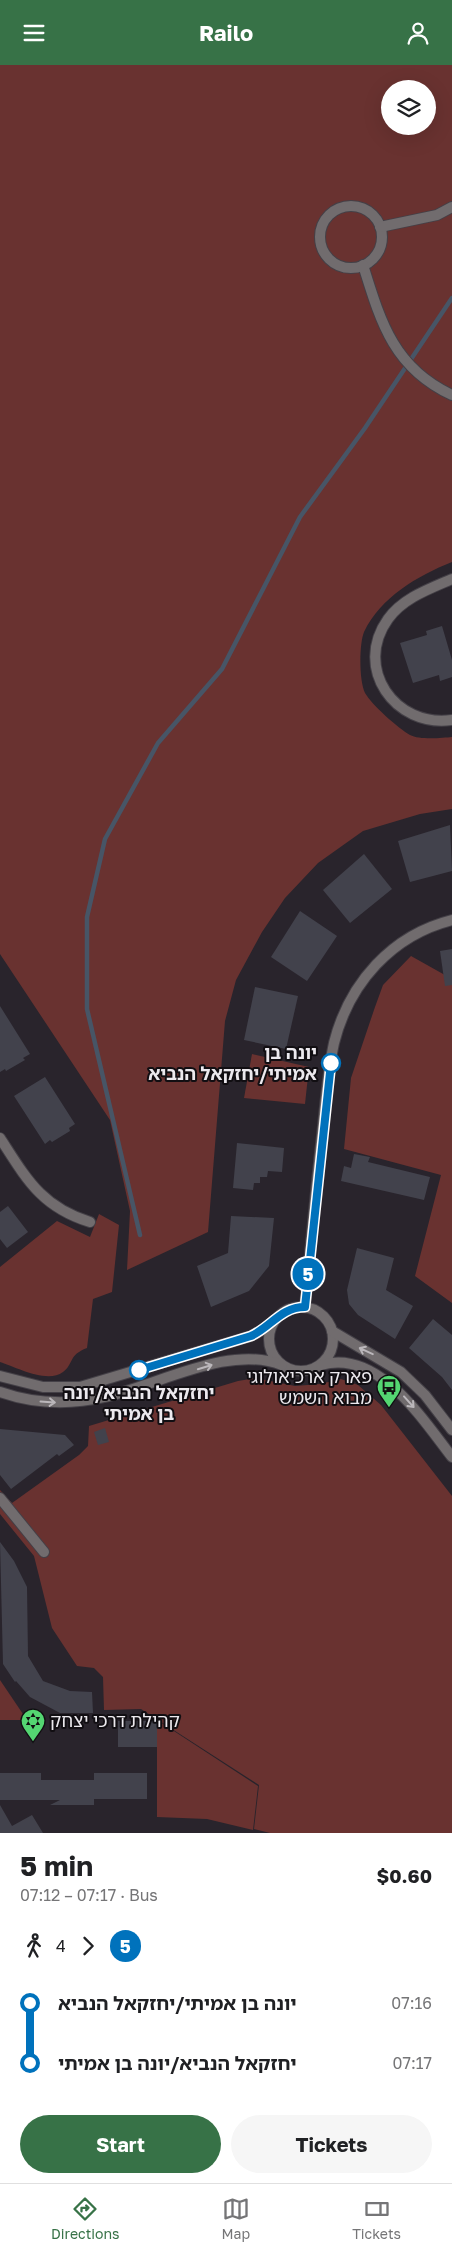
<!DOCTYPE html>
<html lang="en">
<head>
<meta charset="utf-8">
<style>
	:root { --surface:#fff; --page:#f6f6f6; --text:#202124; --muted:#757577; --line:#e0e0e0; --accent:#377247 }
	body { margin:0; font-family:"Golos Text","Noto Sans Hebrew",sans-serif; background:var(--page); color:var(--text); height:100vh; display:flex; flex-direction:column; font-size:19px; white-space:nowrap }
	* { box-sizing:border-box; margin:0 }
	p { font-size:16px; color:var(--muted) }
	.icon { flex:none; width:28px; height:28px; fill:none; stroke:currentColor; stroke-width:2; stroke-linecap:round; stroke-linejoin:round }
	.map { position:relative; height:1768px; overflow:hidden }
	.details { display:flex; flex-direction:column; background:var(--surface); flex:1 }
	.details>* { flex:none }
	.badge { padding:0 10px; border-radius:16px; font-size:18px; line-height:32px }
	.buttons { position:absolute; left:381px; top:15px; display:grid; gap:10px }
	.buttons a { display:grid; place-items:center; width:55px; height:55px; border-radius:50%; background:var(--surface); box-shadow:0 5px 20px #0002; font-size:25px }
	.map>.badge { position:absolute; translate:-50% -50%; box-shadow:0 0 0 2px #fff }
	.legs { display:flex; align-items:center; gap:8px; height:55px; padding:0 20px; font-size:16px }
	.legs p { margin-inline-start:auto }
	.head { display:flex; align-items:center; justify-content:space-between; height:85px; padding:0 20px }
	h1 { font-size:28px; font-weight:700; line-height:38px }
	.primary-button { display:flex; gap:10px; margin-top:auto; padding:10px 20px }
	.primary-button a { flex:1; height:58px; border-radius:30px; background:var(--accent); color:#fff; font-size:20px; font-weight:700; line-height:58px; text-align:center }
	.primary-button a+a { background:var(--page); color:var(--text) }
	ul { padding:0 20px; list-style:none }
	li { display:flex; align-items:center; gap:18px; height:60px; font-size:19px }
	li i { display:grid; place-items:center; width:8px; height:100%; margin:0 6px; background:currentColor }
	li i::after { content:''; width:12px; height:12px; margin:-6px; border:4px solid; border-radius:50%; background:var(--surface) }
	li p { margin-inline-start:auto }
	li:first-child i { background:linear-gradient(#0000 50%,currentColor 0) }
	li:last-child i { background:linear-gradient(currentColor 50%,#0000 0) }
	header { display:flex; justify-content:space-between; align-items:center; height:65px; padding:0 20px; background:var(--accent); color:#fff; font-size:22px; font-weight:700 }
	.menu { display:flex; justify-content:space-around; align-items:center; height:70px; border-top:1px solid var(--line); background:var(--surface); font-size:14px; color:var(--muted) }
	.menu a { display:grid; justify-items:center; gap:2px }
	.menu .current { color:var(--accent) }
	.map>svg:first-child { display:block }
	.green { fill:#693230; fill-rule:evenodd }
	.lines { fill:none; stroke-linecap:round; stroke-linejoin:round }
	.stream { stroke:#475566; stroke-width:4.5 }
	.building { fill:#42424c }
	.pedestrian-casing { stroke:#444047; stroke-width:12 }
	.minor-casing { stroke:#444047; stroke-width:12 }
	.tertiary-casing { stroke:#444047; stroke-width:12 }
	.pedestrian { stroke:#716c6e; stroke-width:10 }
	.minor { stroke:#716c6e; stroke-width:10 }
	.tertiary { stroke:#716c6e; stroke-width:10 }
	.oneway { stroke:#bbb7bb }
	.line-1-casing { stroke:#fff; stroke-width:11 }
	.line-1 { stroke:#0072bc; stroke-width:8 }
	.stop-1-dot { fill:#fff; stroke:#0072bc; stroke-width:2.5 }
	.labels { text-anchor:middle; stroke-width:4; stroke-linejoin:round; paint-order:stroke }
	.stop-label { font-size:18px; font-weight:bold; fill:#ece9ee; stroke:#110e12; text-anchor:end }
	.poi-label { font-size:18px; fill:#ece9ee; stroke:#110e12; text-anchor:end }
</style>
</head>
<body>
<header><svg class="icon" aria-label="menu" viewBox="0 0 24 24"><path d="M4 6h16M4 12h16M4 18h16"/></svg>Railo<svg class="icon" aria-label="person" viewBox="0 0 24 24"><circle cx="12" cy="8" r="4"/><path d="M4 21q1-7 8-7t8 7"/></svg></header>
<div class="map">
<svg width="452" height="1768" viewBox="0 0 452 1768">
	<rect width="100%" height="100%" fill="#29242c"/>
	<!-- green -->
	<g class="green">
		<path d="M0,0H452V497C417,511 381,532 364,567C359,579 359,616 365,628C372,640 398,663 410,670C419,675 442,673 452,672V744L420,749L363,766L318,798L285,833L262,867L236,915L225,956L208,1167L127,1205L130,1146L110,1055L0,889ZM390,24H428V61H390Z"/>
		<polygon points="411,891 452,914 452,1238 415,1211 441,1110 344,1084 351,1013 375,942 383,920"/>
		<polygon points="252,989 309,1002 305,1039 244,1033"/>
		<path d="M99,1149L119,1160L112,1227L93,1234L87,1283C68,1290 74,1299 63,1307C47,1319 16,1302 0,1297V1202L57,1156L90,1172Z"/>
		<polygon points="256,1313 295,1321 320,1319 341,1314 358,1320 381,1340 452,1431 452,1768 270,1768 254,1764 259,1720 141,1644 104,1645 103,1612 94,1603 77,1601 52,1563 34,1491 0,1449 0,1425 12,1438 79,1390 88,1381 89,1361 238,1316"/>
		<polygon points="0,1615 27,1655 0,1655"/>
		<polygon points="157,1655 258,1721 253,1765 207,1754 157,1752"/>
	</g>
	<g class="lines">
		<!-- stream -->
		<polyline class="stream" points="140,1170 87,944 87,852 105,774 158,678 222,604 300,452 365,363 452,233"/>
	</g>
	<!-- building -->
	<g class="building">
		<polygon points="442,561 452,595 452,612 440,616 439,610 413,618 400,578 427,570 426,566"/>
		<polygon points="450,760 452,806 410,817 398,776"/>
		<polygon points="364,789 392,824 350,858 323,825"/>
		<polygon points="300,846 337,871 307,916 271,892"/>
		<polygon points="452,884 452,920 445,921 440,886"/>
		<polygon points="255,922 298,931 286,984 244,975"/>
		<polygon points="0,941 30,989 23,993 25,995 6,1006 5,1004 0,1007"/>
		<polygon points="45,1012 75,1059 69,1063 70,1066 52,1077 50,1075 45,1079 14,1031"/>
		<polygon points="237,1078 284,1083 282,1107 268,1106 267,1112 260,1112 260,1118 254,1118 253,1125 233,1123"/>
		<polygon points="354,1089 370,1092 368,1097 430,1112 424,1135 341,1116 344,1101 351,1103"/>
		<polygon points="8,1141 28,1167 7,1183 0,1174 0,1147"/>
		<polygon points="231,1151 274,1153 269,1201 249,1226 211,1242 197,1201 228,1188"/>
		<polygon points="357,1183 394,1193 386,1225 413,1241 395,1274 358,1250 349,1239 347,1225"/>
		<polygon points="433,1254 452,1270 452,1325 442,1312 409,1283"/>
		<polygon points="105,1363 109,1377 98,1380 94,1367"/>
		<polygon points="0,1364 65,1370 74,1380 59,1391 57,1389 11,1424 0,1410"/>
		<polygon points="0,1477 14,1496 27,1522 28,1591 43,1616 70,1626 92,1627 93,1648 60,1648 30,1632 16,1616 15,1617 3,1599"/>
		<rect x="118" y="1656" width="39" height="26"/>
		<polygon points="0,1708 41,1708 41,1715 94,1715 94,1708 147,1708 147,1734 94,1734 94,1740 50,1740 60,1735 0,1735"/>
		<polygon points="0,1740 12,1761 32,1750 43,1768 0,1768"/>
	</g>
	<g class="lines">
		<defs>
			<polyline id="pedestrian" points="0,1433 44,1487"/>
			<g id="minor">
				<circle cx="351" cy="172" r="31"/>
				<polyline points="380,162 437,150 452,142"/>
				<path d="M363,200C381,258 394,303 452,330"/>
				<path d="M452,514C429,524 403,533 388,554C353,603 395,663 452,655"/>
				<path d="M0,1073C26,1113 41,1142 90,1157"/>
			</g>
			<g id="tertiary">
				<circle cx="301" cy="1274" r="32"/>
				<path d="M305,1242C310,1188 315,1133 321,1079C325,1046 327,1010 334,978C349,918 392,870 452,855"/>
				<polyline points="332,1266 401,1307 425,1330 452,1365"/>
				<path d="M321,1300C378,1283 423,1355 452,1392"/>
				<polyline points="0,1311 43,1322 80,1322 251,1271 264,1264 275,1255"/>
				<path d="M0,1327C34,1339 70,1340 105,1332C159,1320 229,1279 282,1300"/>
			</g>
		</defs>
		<!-- pedestrian casing -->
		<use href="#pedestrian" class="pedestrian-casing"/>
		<!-- minor casing -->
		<use href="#minor" class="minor-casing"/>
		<!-- tertiary casing -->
		<use href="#tertiary" class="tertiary-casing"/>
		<!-- pedestrian -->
		<use href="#pedestrian" class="pedestrian"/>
		<!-- minor -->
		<use href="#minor" class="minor"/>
		<!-- tertiary -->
		<use href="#tertiary" class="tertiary"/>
	</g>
	<!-- one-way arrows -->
	<defs><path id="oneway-shaft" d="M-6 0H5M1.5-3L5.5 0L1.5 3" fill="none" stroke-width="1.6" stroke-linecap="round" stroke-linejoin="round" transform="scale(1.25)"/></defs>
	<g class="oneway">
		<use href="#oneway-shaft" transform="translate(366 1286) rotate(-155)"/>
		<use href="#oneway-shaft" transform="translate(205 1302) rotate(-17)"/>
		<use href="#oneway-shaft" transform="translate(48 1337) rotate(4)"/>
		<use href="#oneway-shaft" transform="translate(409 1337) rotate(48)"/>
	</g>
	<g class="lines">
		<defs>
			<path id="line-1" d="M139,1305L251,1271C271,1262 281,1242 305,1242L331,998"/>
		</defs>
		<!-- line-1 casing -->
		<use href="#line-1" class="line-1-casing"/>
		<!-- line-1 -->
		<use href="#line-1" class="line-1"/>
	</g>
	<!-- icons -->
	<defs>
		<symbol id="bus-pin" viewBox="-11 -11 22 30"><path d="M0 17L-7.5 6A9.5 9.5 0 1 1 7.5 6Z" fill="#54d672" stroke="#110e12"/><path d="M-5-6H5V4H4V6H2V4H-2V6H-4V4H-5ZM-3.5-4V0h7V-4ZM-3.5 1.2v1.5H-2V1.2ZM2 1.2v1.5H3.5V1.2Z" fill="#111"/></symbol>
		<symbol id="synagogue-pin" viewBox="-11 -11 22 30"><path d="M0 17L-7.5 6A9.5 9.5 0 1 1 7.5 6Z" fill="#54d672" stroke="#110e12"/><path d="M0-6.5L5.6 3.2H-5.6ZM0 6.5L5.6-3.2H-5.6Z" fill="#111"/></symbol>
	</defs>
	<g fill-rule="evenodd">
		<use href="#bus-pin" x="375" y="1308" width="28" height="38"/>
		<use href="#synagogue-pin" x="19" y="1642" width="28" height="38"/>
	</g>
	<!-- markers -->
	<g class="stop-1-dot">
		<circle cx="331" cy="998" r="9"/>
		<circle cx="139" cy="1305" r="9"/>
	</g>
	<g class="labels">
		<!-- stop labels -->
		<g class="stop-label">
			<text x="317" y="994">יונה בן<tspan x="317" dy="21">אמיתי/יחזקאל הנביא</tspan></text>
			<text x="139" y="1334" text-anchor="middle">יחזקאל הנביא/יונה<tspan x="139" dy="21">בן אמיתי</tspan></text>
		</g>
		<!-- poi labels -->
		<g class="poi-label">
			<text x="372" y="1318">פארק ארכיאולוגי<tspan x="372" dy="21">מבוא השמש</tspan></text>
			<text x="50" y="1662" text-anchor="start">קהילת דרכי יצחק</text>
		</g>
	</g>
</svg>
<div class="buttons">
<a><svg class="icon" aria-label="layers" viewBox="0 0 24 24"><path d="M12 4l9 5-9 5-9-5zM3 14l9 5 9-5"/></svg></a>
</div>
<b class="badge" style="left:308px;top:1209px;background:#0072bc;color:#fff">5</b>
</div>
<section class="details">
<div class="head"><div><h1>5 min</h1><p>07:12 – 07:17 · Bus</p></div><b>$0.60</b></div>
<div class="legs"><svg class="icon" aria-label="walk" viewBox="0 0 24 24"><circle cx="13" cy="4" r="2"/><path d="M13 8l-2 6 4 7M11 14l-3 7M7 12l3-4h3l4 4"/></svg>4<svg class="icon" aria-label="forward" viewBox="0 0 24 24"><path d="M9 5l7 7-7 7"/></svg><b class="badge" style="background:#0072bc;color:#fff">5</b></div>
<ul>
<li><i style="color:#0072bc"></i><b>יונה בן אמיתי/יחזקאל הנביא</b><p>07:16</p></li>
<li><i style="color:#0072bc"></i><b>יחזקאל הנביא/יונה בן אמיתי</b><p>07:17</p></li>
</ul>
<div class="primary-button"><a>Start</a><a>Tickets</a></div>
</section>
<nav class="menu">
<a class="current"><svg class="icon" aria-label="directions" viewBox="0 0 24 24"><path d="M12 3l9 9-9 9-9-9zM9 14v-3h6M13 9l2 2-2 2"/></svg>Directions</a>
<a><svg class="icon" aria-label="map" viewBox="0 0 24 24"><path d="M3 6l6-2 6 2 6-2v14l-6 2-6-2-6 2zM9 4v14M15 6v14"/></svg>Map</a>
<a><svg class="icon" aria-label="tickets" viewBox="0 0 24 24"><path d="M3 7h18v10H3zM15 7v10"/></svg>Tickets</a>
</nav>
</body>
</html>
